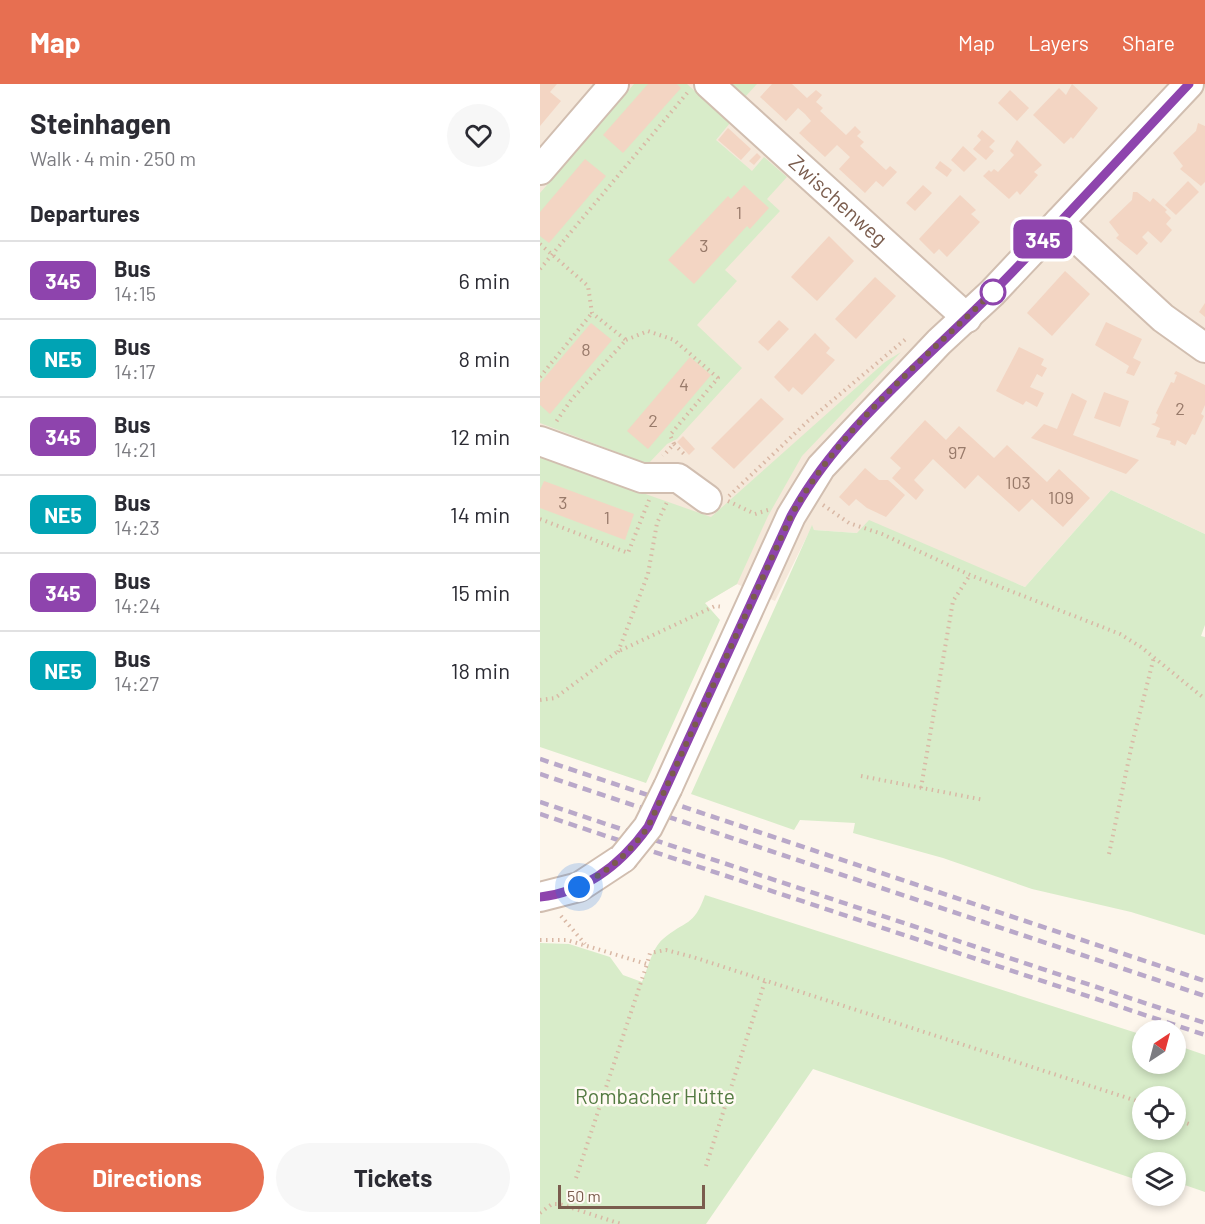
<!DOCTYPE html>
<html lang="en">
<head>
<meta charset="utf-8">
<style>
	:root { --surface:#fff; --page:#f7f7f7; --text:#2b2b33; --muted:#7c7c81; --line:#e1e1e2; --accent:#e76f51 }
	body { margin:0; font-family:Barlow,sans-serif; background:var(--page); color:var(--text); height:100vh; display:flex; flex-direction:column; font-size:22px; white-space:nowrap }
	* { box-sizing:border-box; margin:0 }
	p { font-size:20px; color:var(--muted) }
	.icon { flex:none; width:33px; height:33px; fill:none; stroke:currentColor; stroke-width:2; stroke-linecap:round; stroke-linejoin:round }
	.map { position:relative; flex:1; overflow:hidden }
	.drawer { display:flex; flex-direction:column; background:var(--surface); width:540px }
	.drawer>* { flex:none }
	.badge { padding:0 12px; border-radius:9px; font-size:21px; line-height:39px }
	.needle { width:39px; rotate:36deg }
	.tools { position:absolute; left:592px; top:936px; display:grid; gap:12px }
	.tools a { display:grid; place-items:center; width:54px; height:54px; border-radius:50%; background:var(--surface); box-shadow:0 3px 9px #0003; font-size:30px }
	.scale { position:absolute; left:18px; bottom:15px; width:147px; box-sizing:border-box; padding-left:6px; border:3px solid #7a5c4d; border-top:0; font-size:16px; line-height:21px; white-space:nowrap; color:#7a5c4d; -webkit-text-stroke:4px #fffaf3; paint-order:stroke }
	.you { position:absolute; width:30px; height:30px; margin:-15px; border:4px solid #fff; border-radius:50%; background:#1a73e8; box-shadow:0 0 0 9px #1a73e833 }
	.map>.badge { position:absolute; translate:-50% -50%; box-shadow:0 0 0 3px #fff }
	h2 { padding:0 30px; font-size:22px; line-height:54px }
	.round { display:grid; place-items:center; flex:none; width:63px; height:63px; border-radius:32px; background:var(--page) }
	.overview { display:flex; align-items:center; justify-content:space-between; height:102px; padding:0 30px }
	h1 { font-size:28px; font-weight:700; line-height:45px }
	.cta { display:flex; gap:12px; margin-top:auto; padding:12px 30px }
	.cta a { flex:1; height:69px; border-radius:36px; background:var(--accent); color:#fff; font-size:24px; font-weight:700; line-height:69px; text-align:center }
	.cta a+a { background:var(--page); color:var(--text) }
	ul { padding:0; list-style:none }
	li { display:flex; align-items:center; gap:18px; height:78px; padding:0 30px; border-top:2px solid var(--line) }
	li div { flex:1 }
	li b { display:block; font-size:22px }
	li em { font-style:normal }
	li .badge { min-width:66px; font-weight:700; text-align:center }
	header { display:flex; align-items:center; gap:36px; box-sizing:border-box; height:84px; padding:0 30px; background:var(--accent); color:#fff }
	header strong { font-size:28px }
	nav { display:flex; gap:33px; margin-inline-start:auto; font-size:21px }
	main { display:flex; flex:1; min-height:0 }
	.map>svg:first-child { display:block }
	.residential { fill:#f5e8da }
	.green { fill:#d8ecc9; fill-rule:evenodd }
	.building { fill:#f3d5c3 }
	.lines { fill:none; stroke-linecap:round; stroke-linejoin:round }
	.minor-casing { stroke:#d1beb0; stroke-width:32 }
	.path { stroke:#d9b8a5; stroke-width:4; stroke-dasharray:1.5 4.5; stroke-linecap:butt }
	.minor { stroke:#fff; stroke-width:28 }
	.rail { stroke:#b9a8c9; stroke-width:4.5; stroke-dasharray:9 6; stroke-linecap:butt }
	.minor-bridge-casing { stroke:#d1beb0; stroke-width:32; stroke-linecap:butt }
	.minor-bridge { stroke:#fff; stroke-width:28 }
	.line-casing { stroke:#fff; stroke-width:14 }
	.line { stroke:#8e44ad; stroke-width:9 }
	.walk { stroke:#7a5c4d; stroke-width:6; stroke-dasharray:0 10.8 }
	.stop-dot { fill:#fff; stroke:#8e44ad; stroke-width:3 }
	.labels { text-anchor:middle; stroke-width:5; stroke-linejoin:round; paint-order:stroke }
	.number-label { font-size:18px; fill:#987a6a }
	.street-label { font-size:21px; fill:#7a5c4d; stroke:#fffaf3 }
	.park-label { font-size:21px; fill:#537a41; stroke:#fffaf3 }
</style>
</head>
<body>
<header>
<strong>Map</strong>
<nav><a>Map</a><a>Layers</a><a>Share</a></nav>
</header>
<main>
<section class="drawer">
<div class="overview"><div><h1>Steinhagen</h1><p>Walk · 4 min · 250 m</p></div><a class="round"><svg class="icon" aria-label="heart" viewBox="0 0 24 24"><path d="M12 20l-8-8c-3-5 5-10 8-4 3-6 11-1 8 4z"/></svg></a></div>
<h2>Departures</h2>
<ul>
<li><span class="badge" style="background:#8e44ad;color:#fff">345</span><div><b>Bus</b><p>14:15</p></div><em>6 min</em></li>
<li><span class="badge" style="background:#00a3b4;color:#fff">NE5</span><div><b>Bus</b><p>14:17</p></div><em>8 min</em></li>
<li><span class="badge" style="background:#8e44ad;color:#fff">345</span><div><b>Bus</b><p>14:21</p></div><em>12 min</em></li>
<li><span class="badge" style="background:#00a3b4;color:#fff">NE5</span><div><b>Bus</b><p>14:23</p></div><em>14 min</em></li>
<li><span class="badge" style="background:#8e44ad;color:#fff">345</span><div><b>Bus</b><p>14:24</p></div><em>15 min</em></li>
<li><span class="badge" style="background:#00a3b4;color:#fff">NE5</span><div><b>Bus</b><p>14:27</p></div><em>18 min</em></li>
</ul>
<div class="cta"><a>Directions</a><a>Tickets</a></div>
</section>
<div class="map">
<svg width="665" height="1140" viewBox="0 0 665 1140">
	<rect width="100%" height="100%" fill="#fdf6ec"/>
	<!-- residential -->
	<polygon class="residential" points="0,0 665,0 665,450 571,406 485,503 428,480 317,449 274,446 272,442 235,517 197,500 165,519 0,463"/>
	<!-- green -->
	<g class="green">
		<polygon points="94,0 147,0 190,39 176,56 212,87 224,73 247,93 227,115 240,127 185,186 197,197 157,241 202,284 137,355 127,360 108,380 0,339 0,109"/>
		<polygon points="191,0 217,0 205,13"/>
		<polygon points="361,268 262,372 228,432 197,500 165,519 180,536 106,699 0,663 0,373 171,433 345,278"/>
		<polygon points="571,406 665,450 665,541 661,552 665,553 665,851 591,828 492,805 403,774 313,749 315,739 260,736 254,746 151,710 272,441 274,446 317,449 329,436 485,503"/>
		<path d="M165,811L603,951V980H636V961L665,971V1108L636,1098V1078H603V1098L273,985L166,1140H0V859L29,860L70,873L83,891L102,898C108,885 112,864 123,855C145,836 154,843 165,811ZM603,1012H636V1046H603Z"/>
	</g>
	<!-- building -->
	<g class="building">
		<polygon points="0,0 17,0 10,8 21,17 0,42"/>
		<polygon points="108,0 137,0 141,4 83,69 63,51"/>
		<polygon points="232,0 252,0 267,14 276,6 282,11 276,18 283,24 280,27 306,51 315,42 321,48 317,52 324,58 320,62 346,86 350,82 357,88 343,103 336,97 325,109 299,85 310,73 297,61 285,73 259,49 271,37 265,30 258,24 246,37 220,13"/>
		<polygon points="532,0 558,24 533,55 531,53 524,60 493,31 519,4 526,11"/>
		<polygon points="470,6 489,24 477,37 458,19"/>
		<polygon points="658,39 665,42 665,98 661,102 640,85 643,82 633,69 656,47"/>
		<polygon points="188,44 211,65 201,76 178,56"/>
		<polygon points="442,46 455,57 449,63 454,67 446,76 433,65 441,56 437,52"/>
		<polygon points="477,56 502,81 494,88 498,91 490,100 480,111 477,107 469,115 443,92 449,86 451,88 454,85 458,88 474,71 470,67"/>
		<polygon points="423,62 437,75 424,88 411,76"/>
		<polygon points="217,69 221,73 214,81 209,77"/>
		<polygon points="45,75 66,92 9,159 0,152 0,128"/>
		<polygon points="400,77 412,86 407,93 395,84"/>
		<polygon points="648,97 659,108 636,131 625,121"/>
		<polygon points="204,101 229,124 210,145 207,142 154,200 128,176 188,112 191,115"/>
		<polygon points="383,101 392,109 375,127 366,119"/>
		<polygon points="593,108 597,108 610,118 613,114 627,126 625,128 631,134 626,140 632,146 621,159 608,147 602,153 608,159 597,171 576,154 579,151 569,138 592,116"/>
		<polygon points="420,111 436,126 431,130 440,138 407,173 399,165 394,170 379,155"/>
		<polygon points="289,152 314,177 277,217 251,193"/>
		<polygon points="525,187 550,210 512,252 487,229"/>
		<polygon points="335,193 356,212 316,255 295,235"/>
		<polygon points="665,219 665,233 659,228"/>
		<polygon points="239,236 249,245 228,267 218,258"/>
		<polygon points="566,238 602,255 593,274 601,278 594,292 586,289 589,282 555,261"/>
		<polygon points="51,239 72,256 10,330 0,321 0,299"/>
		<polygon points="275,249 290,264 286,269 295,276 262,311 253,303 249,308 234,293"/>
		<polygon points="479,263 504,275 501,281 507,284 502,293 497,290 490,303 504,309 497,323 486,317 483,321 456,307"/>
		<polygon points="150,273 171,291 108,365 87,347"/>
		<polygon points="636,287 665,301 665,321 661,330 664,332 655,351 652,350 646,361 637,356 635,362 630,360 631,357 616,353 620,344 611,340 615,339 618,331 616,329 631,298 634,299 637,291 634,290"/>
		<polygon points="564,308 589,317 580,343 554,334"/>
		<polygon points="532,309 547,317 533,351 599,376 586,390 491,354 504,340 517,345"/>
		<polygon points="221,314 244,335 194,385 171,364"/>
		<polygon points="385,336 406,356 419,342 454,374 467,361 507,398 519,385 550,414 523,443 492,415 479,428 438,391 425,405 393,375 374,396 384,406 376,416 352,394 361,384 350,374"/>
		<polygon points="143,352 155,365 149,371 137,358"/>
		<polygon points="325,384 339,396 348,396 365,411 346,433 327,424 316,415 309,422 299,413"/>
		<polygon points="4,397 94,430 85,456 0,424 0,406"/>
	</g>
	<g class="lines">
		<defs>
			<g id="minor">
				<path id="s1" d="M169,0L427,234"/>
				<polyline points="0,86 74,0"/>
				<polyline points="519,138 623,234 665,264"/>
				<polyline points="0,357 102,394 138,394 167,415"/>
				<polyline points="128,703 251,432 281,383 399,258 452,209 649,0"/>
				<polyline points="0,813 39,803 83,774"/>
			</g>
		</defs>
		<!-- minor casing -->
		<use href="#minor" class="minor-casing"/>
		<!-- path -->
		<g class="path">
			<polyline points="0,160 48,202 52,229 86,256 31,316 16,338"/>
			<polyline points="0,185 148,8"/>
			<polyline points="86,256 108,247 134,256 178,294 130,351 134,360 123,372"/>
			<polyline points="0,293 52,229"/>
			<polyline points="134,360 146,372"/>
			<polyline points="189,412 268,337 367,254"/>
			<polyline points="188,417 215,430 228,426"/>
			<polyline points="283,421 309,439 342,450 430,491 580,550 601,563 665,615"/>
			<polyline points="0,435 88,469 109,416"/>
			<polyline points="78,568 108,490 117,439 128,416"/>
			<polyline points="0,616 15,614 77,568 175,522 184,523"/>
			<polyline points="321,692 444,716"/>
			<polyline points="381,704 413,517 430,491"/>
			<polyline points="569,770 592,660 614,573"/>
			<polyline points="21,832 45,860"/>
			<polyline points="0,856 27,856 107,880 110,869 126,866 153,873 603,1019"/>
			<polyline points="636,1035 649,1040"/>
			<polyline points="166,1082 225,897"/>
			<polyline points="36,1094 107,880"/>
			<polyline points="0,1129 12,1120 20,1120 81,1140"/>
		</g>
		<!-- minor -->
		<use href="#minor" class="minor"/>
		<!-- rail -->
		<g class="rail">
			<polyline points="0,675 665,897"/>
			<polyline points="0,690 665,912"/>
			<polyline points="0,718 665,939"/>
			<polyline points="0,730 665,951"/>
		</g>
		<defs>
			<polyline id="minor-bridge" points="83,774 108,743 128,703"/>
		</defs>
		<!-- minor-bridge casing -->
		<use href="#minor-bridge" class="minor-bridge-casing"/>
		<!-- minor-bridge -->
		<use href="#minor-bridge" class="minor-bridge"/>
	</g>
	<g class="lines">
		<defs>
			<path id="line" d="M0,813C46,808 82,779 108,743L251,432C299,344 382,280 452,209C519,141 583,70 649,0"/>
		</defs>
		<!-- line casing -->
		<use href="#line" class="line-casing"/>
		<!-- line -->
		<use href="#line" class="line"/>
		<!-- walk -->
		<path class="walk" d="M39,803C68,787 89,770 108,743L251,432C298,346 383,276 453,208"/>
	</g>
	<!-- markers -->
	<circle class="stop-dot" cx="453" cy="208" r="12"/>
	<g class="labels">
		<!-- number labels -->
		<g class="number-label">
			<text x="199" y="135">1</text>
			<text x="164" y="168">3</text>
			<text x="46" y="272">8</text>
			<text x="144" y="307">4</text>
			<text x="640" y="331">2</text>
			<text x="113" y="343">2</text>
			<text x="417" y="375">97</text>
			<text x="478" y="405">103</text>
			<text x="521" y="420">109</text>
			<text x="23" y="425">3</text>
			<text x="67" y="440">1</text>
		</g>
		<!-- street labels -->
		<g class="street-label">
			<text dy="7" stroke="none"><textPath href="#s1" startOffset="174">Zwischenweg</textPath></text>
		</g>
		<!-- park labels -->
		<g class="park-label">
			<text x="115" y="1020">Rombacher Hütte</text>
		</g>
	</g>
</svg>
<div class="tools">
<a><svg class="needle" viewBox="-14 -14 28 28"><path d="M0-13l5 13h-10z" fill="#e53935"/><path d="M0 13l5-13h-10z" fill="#7c7c81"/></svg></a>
<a><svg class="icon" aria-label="locate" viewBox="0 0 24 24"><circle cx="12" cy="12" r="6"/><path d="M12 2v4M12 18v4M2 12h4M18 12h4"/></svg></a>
<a><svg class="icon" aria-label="layers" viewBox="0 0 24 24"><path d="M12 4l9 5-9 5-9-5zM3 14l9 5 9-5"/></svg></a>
</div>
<div class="scale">50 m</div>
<div class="you" style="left:39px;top:803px"></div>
<b class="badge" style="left:503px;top:155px;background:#8e44ad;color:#fff">345</b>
</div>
</main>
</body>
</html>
